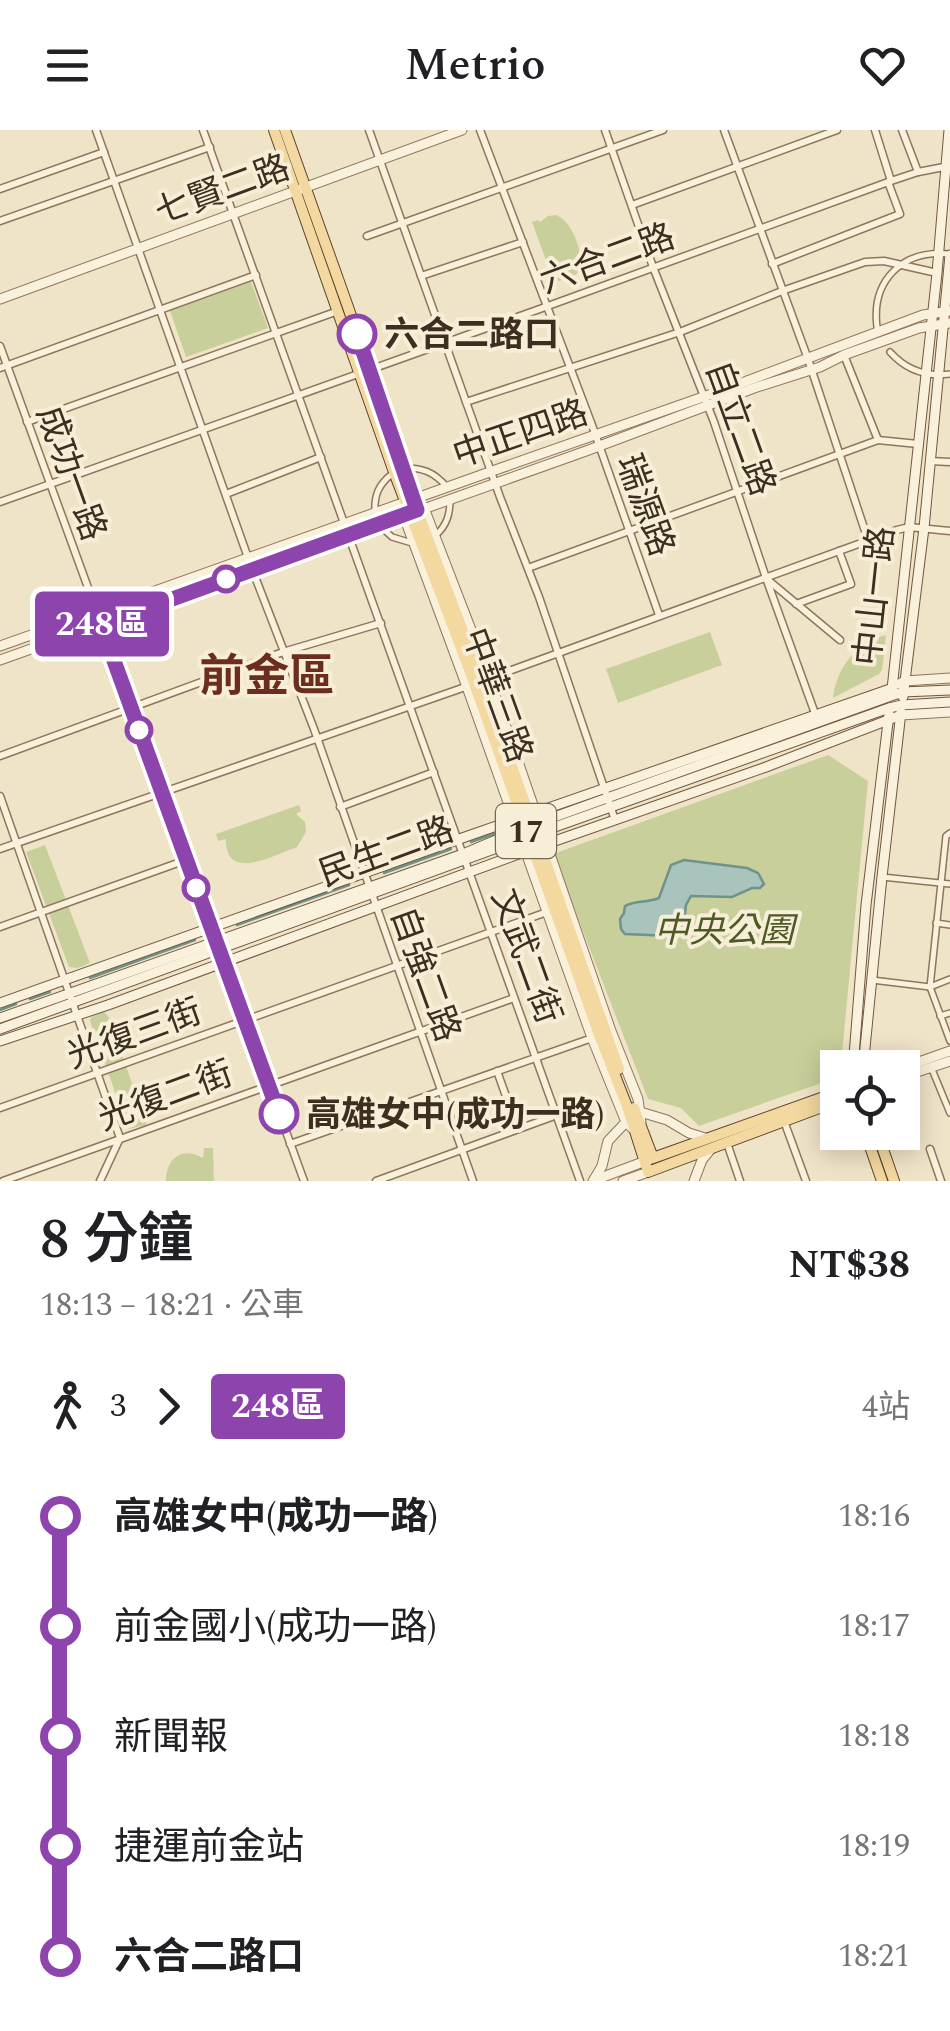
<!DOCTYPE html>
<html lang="zh-TW">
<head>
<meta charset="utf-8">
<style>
	:root { --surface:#fff; --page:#f2f2f2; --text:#202124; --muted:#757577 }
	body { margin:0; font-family:Spectral,"Noto Sans TC",serif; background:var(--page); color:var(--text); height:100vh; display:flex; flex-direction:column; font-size:38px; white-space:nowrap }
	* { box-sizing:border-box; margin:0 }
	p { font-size:32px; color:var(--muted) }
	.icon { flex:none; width:55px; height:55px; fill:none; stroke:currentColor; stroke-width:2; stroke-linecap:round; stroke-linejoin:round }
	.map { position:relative; height:1051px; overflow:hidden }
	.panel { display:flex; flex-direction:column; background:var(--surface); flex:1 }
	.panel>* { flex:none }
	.badge { padding:0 20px; border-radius:8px; font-size:35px; line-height:65px }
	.controls { position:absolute; left:820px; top:920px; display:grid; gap:20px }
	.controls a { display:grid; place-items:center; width:100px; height:100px; border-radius:0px; background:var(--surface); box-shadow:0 5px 25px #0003; font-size:50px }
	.map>.badge { position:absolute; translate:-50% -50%; box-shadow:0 0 0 5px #fff }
	.legs { display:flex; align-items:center; gap:15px; height:110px; padding:0 40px; font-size:32px }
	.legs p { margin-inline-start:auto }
	.headline { display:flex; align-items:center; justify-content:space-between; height:170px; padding:0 40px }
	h1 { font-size:55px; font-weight:600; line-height:75px }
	ul { padding:0 40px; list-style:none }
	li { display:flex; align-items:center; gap:35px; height:110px; font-size:38px }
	li i { display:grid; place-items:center; width:15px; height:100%; margin:0 12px; background:currentColor }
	li i::after { content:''; width:25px; height:25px; margin:-12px; border:8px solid; border-radius:50%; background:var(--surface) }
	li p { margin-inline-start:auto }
	li:first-child i { background:linear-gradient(#0000 50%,currentColor 0) }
	li:last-child i { background:linear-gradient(currentColor 50%,#0000 0) }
	header { display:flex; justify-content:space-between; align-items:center; height:130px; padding:0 40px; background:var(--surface); font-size:45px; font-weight:600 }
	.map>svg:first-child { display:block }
	.green { fill:#c9cf9b }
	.water { fill:#a9c4bc; stroke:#6f938a; stroke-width:2.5 }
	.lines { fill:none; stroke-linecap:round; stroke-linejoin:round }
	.stream { stroke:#6f938a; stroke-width:2.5 }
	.pedestrian-casing { stroke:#8d765c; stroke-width:8 }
	.minor-casing { stroke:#8d765c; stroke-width:9 }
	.tertiary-casing { stroke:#8d765c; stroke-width:11 }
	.secondary-casing { stroke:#6f573f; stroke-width:11 }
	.primary-casing { stroke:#5b4430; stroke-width:12 }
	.pedestrian { stroke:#faf1dc; stroke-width:5 }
	.minor { stroke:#faf1dc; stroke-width:6 }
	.tertiary { stroke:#faf1dc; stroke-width:9 }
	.secondary { stroke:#faf1dc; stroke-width:9 }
	.primary { stroke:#f3d9a0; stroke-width:10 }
	.line-1-casing { stroke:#fff; stroke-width:22 }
	.line-1 { stroke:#8e44ad; stroke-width:15 }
	.stop-1-dot { fill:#fff; stroke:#8e44ad; stroke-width:5 }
	.labels { text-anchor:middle; stroke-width:8; stroke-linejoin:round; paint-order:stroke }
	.shield { fill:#f7eed8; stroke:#756857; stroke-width:2.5 }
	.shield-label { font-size:32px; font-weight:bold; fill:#3d2e20 }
	.street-label { font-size:35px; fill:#3d2e20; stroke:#f7eed8 }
	.stop-label { font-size:35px; font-weight:bold; fill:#3d2e20; stroke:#f7eed8; text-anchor:start }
	.park-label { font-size:35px; font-style:italic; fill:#4d5a26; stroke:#f7eed8 }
	.district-label { font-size:45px; font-weight:bold; fill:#6b2e1e; stroke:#f7eed8 }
</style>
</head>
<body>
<header><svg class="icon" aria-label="menu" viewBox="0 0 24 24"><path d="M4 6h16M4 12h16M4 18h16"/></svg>Metrio<svg class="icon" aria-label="heart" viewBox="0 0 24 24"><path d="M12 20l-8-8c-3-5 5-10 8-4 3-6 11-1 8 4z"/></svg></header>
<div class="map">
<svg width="950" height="1051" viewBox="0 0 950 1051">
	<rect width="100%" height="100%" fill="#f0e4c8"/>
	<!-- green -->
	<g class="green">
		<path d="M556,85C573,92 580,118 582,135C579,145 571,149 561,146L562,150L554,152L532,92L538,90L540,92L548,86Z"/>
		<polygon points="250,149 268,198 186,227 169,178"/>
		<polygon points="710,502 722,535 618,573 606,539"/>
		<path d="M886,505L882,540L879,544L833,568C836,538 856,513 886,505Z"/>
		<polygon points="828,625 868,651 841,934 827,951 699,996 681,978 648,969 553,724"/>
		<path d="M299,675L301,681L296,684L305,692L306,702L297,717C274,725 225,753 226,709L218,711L216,704Z"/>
		<polygon points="45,715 90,833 78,838 69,837 26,722"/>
		<polygon points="104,882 108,886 146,992 146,995 128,999 90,891 91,887"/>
		<path d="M204,1018H213L214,1051H166C166,1028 183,1016 203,1028Z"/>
	</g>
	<!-- water -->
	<path class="water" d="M684,730L747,738L758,743L764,754L760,758H752L732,767L691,766L686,775L683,800L672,806L625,804L621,799L620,789L624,783L625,776C636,770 647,773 659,768L671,735Z"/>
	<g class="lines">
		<!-- stream -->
		<g class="stream">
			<polyline points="622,658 704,629"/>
			<polyline points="561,680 596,667"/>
			<polyline points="471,712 494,704"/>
			<polyline points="384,743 451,719"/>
			<polyline points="237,795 349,755"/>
			<polyline points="90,848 195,810"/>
			<polyline points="30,869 50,862"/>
			<polyline points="0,880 16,874"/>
		</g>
		<defs>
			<g id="pedestrian">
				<path d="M877,197C871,150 903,119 950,124"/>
				<path d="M890,222C906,240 926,247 950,244"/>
				<path d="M402,338C422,337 434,342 447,357"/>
				<path d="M375,382C374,365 379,354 392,344"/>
				<polyline points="381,397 392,407 412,413"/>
				<path d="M436,405C447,395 450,384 450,370"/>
				<polyline points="950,703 946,706 930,857 950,911"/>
				<polyline points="882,747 950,754"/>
				<polyline points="936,793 950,795"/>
				<polyline points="872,850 930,857 950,849"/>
				<polyline points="940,886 950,883"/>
				<polyline points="931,937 950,983"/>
			</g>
			<g id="minor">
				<polyline points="96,0 252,439 314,599 473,1051"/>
				<polyline points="203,0 580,1051"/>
				<polyline points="369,0 500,367 539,467 615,690"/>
				<polyline points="480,0 592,295 659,485"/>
				<polyline points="605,0 653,137 714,292 766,448 817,589"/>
				<polyline points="724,0 808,229 868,410"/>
				<polyline points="875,0 891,51"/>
				<polyline points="902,0 918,42"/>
				<polyline points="0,59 104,22"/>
				<polyline points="632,75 837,0"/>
				<polyline points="0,91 210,17"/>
				<polyline points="367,106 663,0"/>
				<polyline points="772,134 900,84 888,52"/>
				<polyline points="421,146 523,112"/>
				<polyline points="0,216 304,1051"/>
				<polyline points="844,225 878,310"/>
				<polyline points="0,238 256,145"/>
				<polyline points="466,272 680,202 782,161 865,132 884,131 937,143"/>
				<polyline points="27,292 338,181"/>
				<polyline points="930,331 950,332"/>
				<polyline points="226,364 321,327"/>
				<polyline points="0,372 537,180 891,51 918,42 949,36"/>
				<polyline points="528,438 878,310 918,314"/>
				<polyline points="768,450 840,510"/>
				<polyline points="796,474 851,454 839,421"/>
				<polyline points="487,549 897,400 909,397 950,401"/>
				<polyline points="0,626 283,522 381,493"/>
				<polyline points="0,666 120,1008 100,1051"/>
				<polyline points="340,677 434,642"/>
				<polyline points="0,719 471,555"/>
				<polyline points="0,797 186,730"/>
				<polyline points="497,941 507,969"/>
				<polyline points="0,978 547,782"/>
				<polyline points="784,991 806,1051"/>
				<polyline points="727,1013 740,1051"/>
				<polyline points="290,1014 595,907"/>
				<polyline points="930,1019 941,1051"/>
				<polyline points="3,1051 514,868"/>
				<polyline points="376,1051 557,985"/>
			</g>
			<g id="tertiary">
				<polyline points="0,169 462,0"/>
				<polyline points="419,374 424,378 485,536 611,901 638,969 641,993"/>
				<polyline points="403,384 467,557 592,908 626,992 633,999"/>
				<polyline points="0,516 501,338 723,260 923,185 950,181"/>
				<polyline points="0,530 586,321 754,258 820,237 844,225 919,198 950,193"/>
				<polyline points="899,554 905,551 950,548"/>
				<polyline points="901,585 950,582"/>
				<polyline points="902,938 950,921"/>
				<polyline points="902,947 950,931"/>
				<polyline points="637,981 667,990 689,1003 705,1008"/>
				<polyline points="595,1050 651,1029"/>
				<polyline points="593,1051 602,1036 608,1011 626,992"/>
				<polyline points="623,1051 648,1042"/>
				<polyline points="694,1051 702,1030 711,1019"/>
			</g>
			<g id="secondary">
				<polyline points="892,559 937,143 949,0"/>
				<polyline points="903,567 924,398 950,125"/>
				<polyline points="0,873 465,707 893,558"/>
				<polyline points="0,888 463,724 532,695 891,566 903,562 950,560"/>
				<polyline points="0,899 535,704 889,578 902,575 950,572"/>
				<polyline points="0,911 108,875 532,719 766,637 901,585"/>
				<polyline points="853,938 866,775 889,584"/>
				<polyline points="863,938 882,747 901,582"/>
			</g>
			<g id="primary">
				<polyline points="274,0 394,342 470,542 599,905 628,979 648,1042 838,971"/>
				<polyline points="285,0 348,177 413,369 482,551 619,939"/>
				<polyline points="634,978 653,1028 838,962"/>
				<polyline points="865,1002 882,1051"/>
				<polyline points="877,1002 894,1051"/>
			</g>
		</defs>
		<!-- pedestrian casing -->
		<use href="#pedestrian" class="pedestrian-casing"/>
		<!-- minor casing -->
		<use href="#minor" class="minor-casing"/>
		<!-- tertiary casing -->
		<use href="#tertiary" class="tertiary-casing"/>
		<!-- secondary casing -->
		<use href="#secondary" class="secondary-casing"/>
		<!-- primary casing -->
		<use href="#primary" class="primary-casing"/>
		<!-- pedestrian -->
		<use href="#pedestrian" class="pedestrian"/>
		<!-- minor -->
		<use href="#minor" class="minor"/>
		<!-- tertiary -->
		<use href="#tertiary" class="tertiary"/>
		<!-- secondary -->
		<use href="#secondary" class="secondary"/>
		<!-- primary -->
		<use href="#primary" class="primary"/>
	</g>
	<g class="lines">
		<defs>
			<polyline id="line-1" points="279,984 101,495 417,380 357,204"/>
		</defs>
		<!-- line-1 casing -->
		<use href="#line-1" class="line-1-casing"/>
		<!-- line-1 -->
		<use href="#line-1" class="line-1"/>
	</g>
	<!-- markers -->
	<g class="stop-1-dot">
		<circle cx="357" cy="204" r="18"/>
		<circle cx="226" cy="449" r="12"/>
		<circle cx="139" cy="600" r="12"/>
		<circle cx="196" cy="758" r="12"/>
		<circle cx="279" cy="984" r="18"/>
	</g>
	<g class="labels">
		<!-- shield labels -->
		<rect class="shield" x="496" y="674" width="60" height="54" rx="8"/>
		<g class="shield-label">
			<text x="526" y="712">17</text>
		</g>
		<!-- street labels -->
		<g class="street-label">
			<text transform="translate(222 59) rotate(-20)" y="12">七賢二路</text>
			<text transform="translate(607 128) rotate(-20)" y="12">六合二路</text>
			<text transform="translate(741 298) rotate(70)" y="12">自立二路</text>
			<text transform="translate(520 303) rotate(-19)" y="12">中正四路</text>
			<text transform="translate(72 343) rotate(70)" y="12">成功一路</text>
			<text transform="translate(646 375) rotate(70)" y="12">瑞源路</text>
			<text transform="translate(874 466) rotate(-84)" y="12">中山一路</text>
			<text transform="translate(498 565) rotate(70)" y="12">中華三路</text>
			<text transform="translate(386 721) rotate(-20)" y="12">民生二路</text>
			<text transform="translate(527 826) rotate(70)" y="12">文武二街</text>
			<text transform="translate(426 844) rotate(70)" y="12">自強二路</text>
			<text transform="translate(134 903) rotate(-20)" y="12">光復三街</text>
			<text transform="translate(165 965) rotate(-20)" y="12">光復二街</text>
		</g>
		<!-- stop labels -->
		<g class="stop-label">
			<text x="384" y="216">六合二路口</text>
			<text x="306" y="996">高雄女中(成功一路)</text>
		</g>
		<!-- park labels -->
		<g class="park-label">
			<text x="724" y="812">中央公園</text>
		</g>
		<!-- district labels -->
		<g class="district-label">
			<text x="267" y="561">前金區</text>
		</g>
	</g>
</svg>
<div class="controls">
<a><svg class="icon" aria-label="locate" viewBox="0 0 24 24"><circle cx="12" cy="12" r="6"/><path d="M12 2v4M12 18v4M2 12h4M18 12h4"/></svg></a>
</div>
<b class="badge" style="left:102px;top:494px;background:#8e44ad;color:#fff">248區</b>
</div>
<section class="panel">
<div class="headline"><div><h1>8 分鐘</h1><p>18:13 – 18:21 · 公車</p></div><b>NT$38</b></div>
<div class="legs"><svg class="icon" aria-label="walk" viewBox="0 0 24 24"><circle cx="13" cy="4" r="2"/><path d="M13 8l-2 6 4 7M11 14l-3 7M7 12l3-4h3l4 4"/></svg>3<svg class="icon" aria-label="forward" viewBox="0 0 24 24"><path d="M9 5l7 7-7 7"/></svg><b class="badge" style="background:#8e44ad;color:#fff">248區</b><p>4站</p></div>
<ul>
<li><i style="color:#8e44ad"></i><b>高雄女中(成功一路)</b><p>18:16</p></li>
<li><i style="color:#8e44ad"></i><span>前金國小(成功一路)</span><p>18:17</p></li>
<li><i style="color:#8e44ad"></i><span>新聞報</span><p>18:18</p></li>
<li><i style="color:#8e44ad"></i><span>捷運前金站</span><p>18:19</p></li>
<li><i style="color:#8e44ad"></i><b>六合二路口</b><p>18:21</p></li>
</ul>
</section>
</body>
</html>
